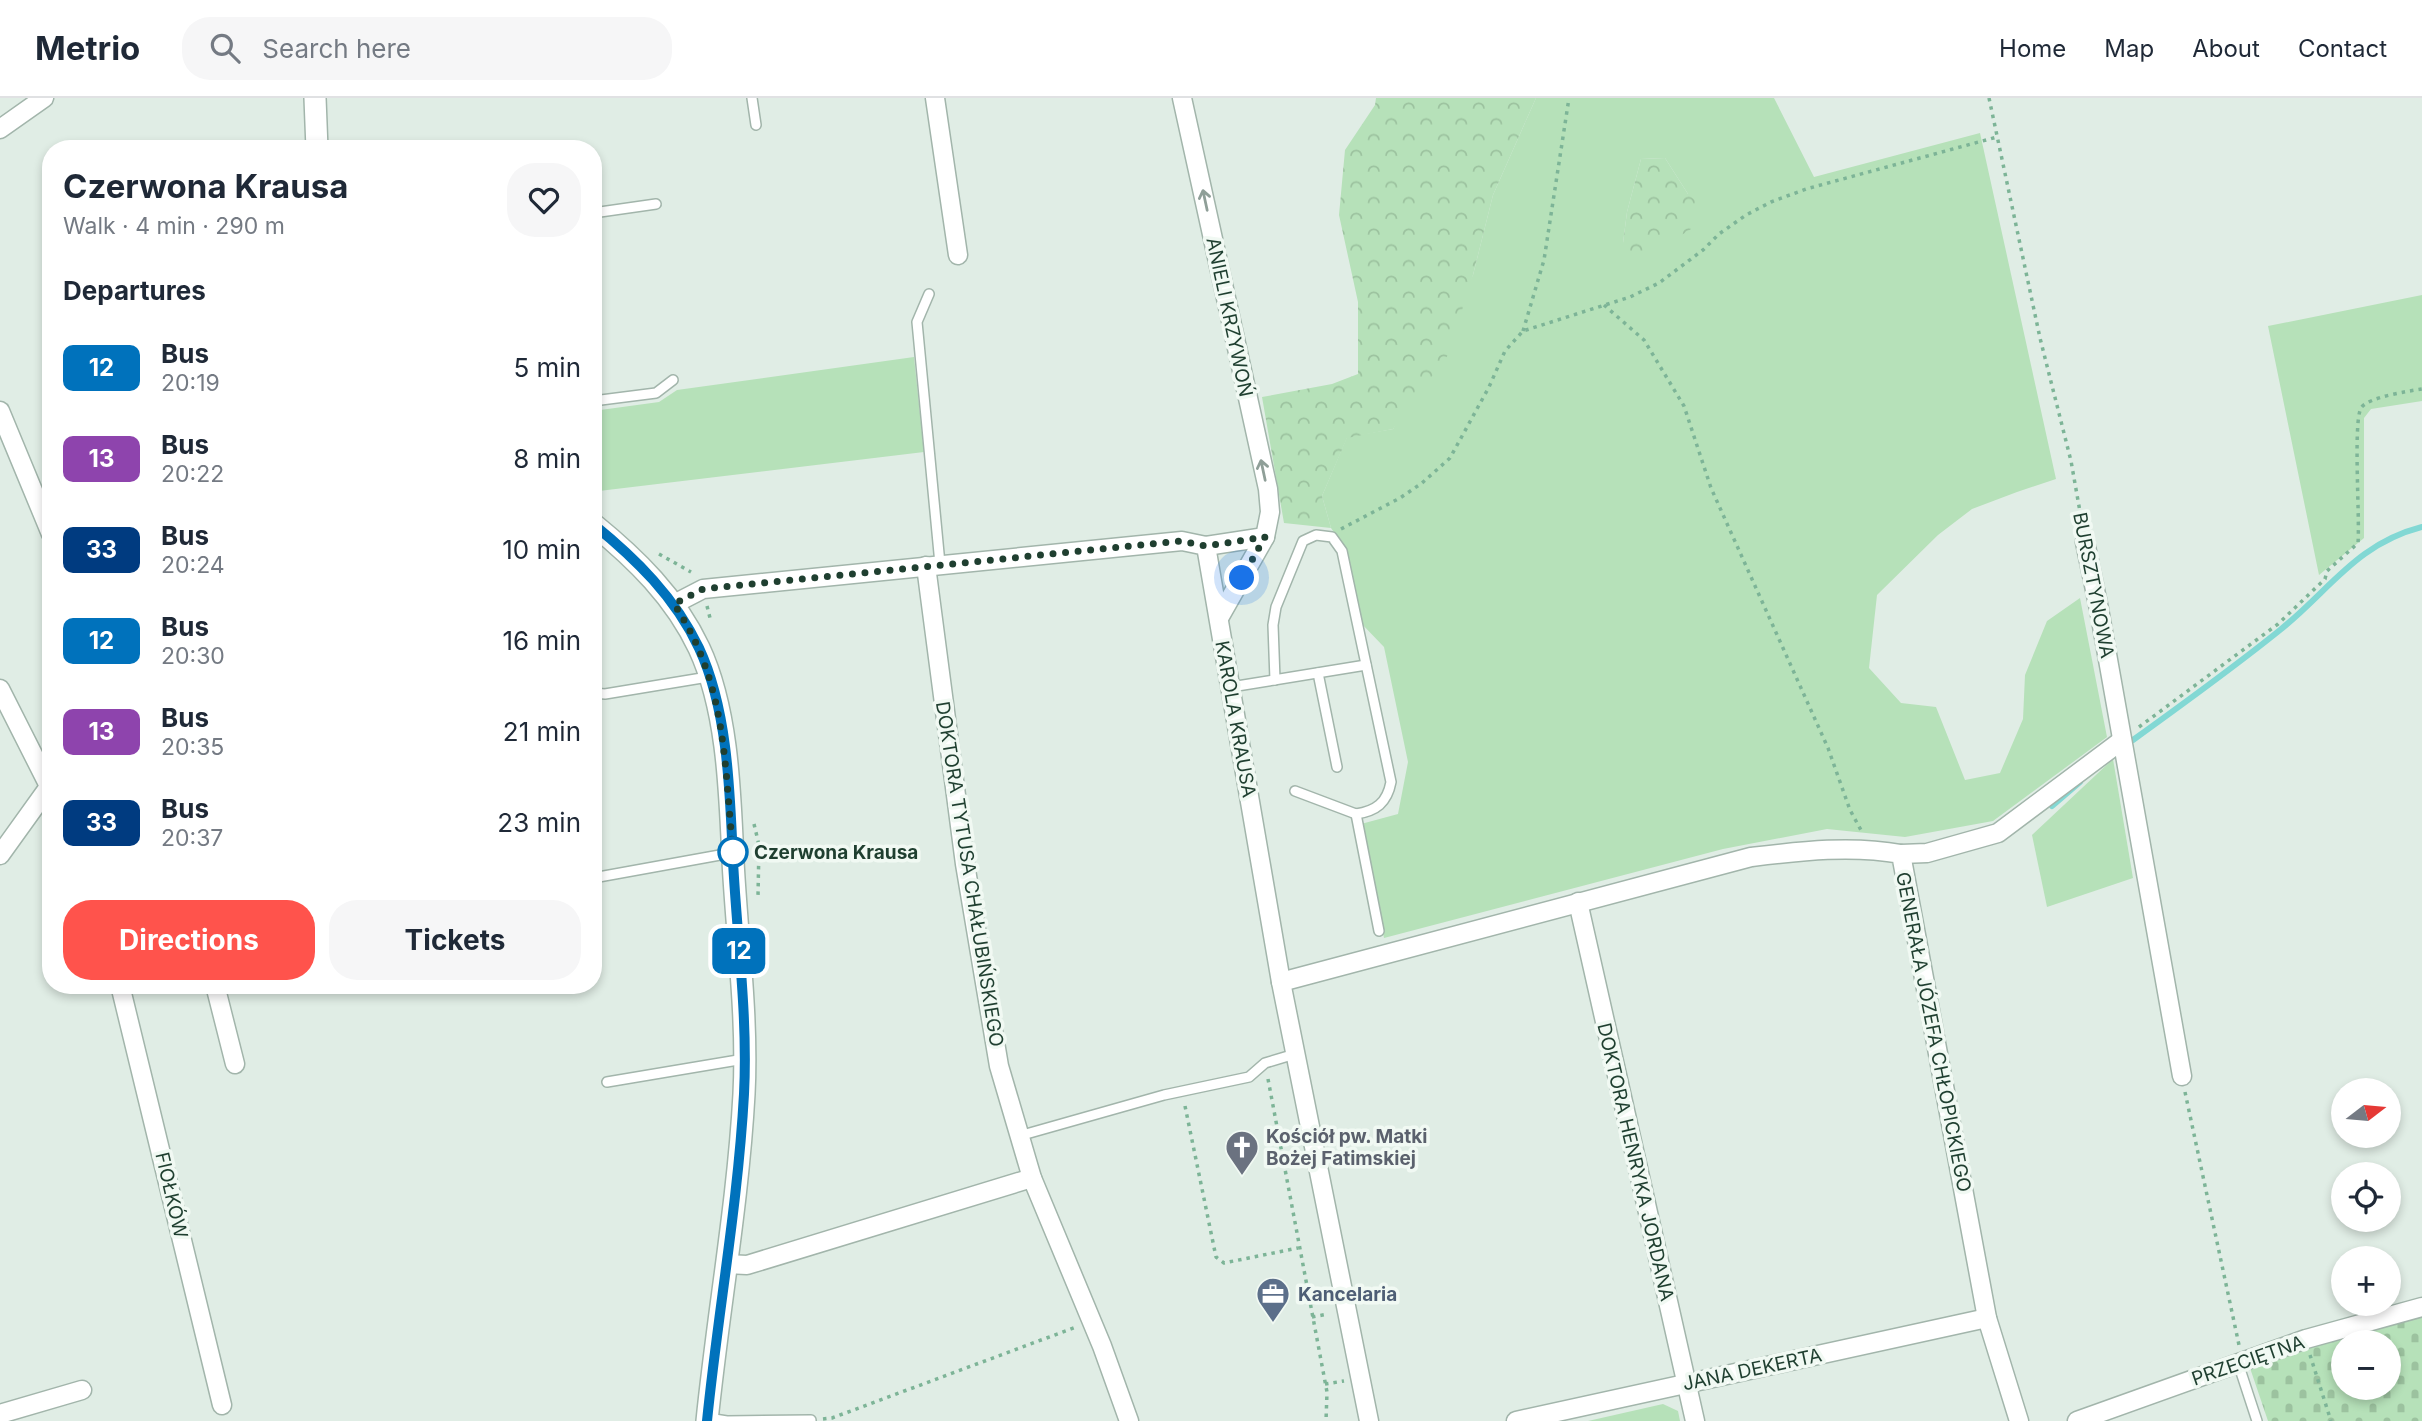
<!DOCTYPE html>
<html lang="en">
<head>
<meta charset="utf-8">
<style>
	:root { --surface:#fff; --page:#f6f6f7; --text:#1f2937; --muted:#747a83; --line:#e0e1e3; --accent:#ff534c }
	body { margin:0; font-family:Inter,sans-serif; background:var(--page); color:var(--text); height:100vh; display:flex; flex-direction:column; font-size:26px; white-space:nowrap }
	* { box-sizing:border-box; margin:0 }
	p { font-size:23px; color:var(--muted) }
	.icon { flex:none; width:38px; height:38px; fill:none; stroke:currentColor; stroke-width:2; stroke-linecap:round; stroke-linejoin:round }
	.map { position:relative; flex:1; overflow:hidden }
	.panel { position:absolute; left:42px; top:42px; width:560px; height:854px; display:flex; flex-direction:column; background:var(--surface); border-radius:28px; box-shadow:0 4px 10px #0003 }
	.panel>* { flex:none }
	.badge { padding:0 14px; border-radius:10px; font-size:24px; line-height:46px }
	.needle { width:46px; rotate:74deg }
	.controls { position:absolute; left:2331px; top:980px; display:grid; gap:14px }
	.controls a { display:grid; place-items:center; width:70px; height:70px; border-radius:50%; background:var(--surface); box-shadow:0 4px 10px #0003; font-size:35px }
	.you { position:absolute; width:35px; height:35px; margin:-18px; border:5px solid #fff; border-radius:50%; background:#1a73e8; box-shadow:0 0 0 10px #1a73e833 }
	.map>.badge { position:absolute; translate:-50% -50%; box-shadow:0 0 0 4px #fff }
	h2 { padding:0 21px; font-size:26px; line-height:63px }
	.round { display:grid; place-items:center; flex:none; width:74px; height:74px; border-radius:28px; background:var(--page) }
	.summary { display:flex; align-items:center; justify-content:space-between; height:119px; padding:0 21px }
	h1 { font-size:33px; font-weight:700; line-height:52px }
	.button { display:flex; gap:14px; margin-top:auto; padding:14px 21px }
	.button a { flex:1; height:80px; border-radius:28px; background:var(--accent); color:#fff; font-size:28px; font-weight:700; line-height:80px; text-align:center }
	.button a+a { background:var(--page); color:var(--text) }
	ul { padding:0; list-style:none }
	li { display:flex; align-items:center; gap:21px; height:91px; padding:0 21px }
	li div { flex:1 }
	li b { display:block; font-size:26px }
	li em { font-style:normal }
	li .badge { min-width:77px; font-weight:700; text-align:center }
	header { display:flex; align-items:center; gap:42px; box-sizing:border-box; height:98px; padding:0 35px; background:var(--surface); border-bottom:2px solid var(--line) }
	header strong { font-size:33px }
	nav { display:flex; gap:38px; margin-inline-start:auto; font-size:24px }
	.search { width:490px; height:63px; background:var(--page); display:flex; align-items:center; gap:18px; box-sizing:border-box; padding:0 24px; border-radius:28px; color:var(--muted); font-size:26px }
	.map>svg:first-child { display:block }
	.green { fill:#b6e1b9; fill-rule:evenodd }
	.forest { fill:url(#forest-crowns) }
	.cemetery { fill:url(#cemetery-stones); fill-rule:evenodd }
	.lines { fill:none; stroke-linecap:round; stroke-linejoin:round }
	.stream { stroke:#82d8d4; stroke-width:6 }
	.service-casing { stroke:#a2b5ab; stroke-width:12 }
	.minor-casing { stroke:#a2b5ab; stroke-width:21 }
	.tertiary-casing { stroke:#a2b5ab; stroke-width:24 }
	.path { stroke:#7db497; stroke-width:3.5; stroke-dasharray:3.5 5; stroke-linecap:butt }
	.service { stroke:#fff; stroke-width:9 }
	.minor { stroke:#fff; stroke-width:18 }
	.tertiary { stroke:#fff; stroke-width:21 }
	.oneway { stroke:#8f9f98 }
	.line-casing { stroke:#fff; stroke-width:16 }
	.line { stroke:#0072bc; stroke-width:10 }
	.walk { stroke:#1f3f30; stroke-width:7; stroke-dasharray:0 12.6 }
	.stop-dot { fill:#fff; stroke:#0072bc; stroke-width:3.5 }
	.labels { text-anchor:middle; stroke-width:7; stroke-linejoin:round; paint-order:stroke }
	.street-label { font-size:19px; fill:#1f3f30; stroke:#f1f9f3 }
	.stop-label { font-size:19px; font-weight:bold; fill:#1f3f30; stroke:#f1f9f3; text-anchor:start }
	.worship-label { font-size:19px; font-weight:bold; fill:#5b616d; stroke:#f1f9f3; text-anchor:start }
	.service-label { font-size:19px; font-weight:bold; fill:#4e5e75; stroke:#f1f9f3; text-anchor:start }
</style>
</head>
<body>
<header>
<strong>Metrio</strong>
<div class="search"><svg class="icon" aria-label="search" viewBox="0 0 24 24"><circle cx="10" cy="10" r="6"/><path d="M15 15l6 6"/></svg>Search here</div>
<nav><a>Home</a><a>Map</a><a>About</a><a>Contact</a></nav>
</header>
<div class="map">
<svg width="2422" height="1323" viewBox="0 0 2422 1323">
	<defs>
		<pattern id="forest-crowns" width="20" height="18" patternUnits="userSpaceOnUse" patternTransform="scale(1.75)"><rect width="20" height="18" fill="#b6e1b9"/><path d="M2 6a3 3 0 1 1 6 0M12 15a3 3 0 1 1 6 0" fill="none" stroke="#9cc29f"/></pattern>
		<pattern id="cemetery-stones" width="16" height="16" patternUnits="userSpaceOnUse" patternTransform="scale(1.75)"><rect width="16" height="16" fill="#b6e1b9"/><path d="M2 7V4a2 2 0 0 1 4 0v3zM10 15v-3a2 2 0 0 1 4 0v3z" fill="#9cc29f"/></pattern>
	</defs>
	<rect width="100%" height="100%" fill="#e0ede5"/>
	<!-- green -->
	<g class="green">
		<path d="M1536,0H1774L1814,79L1980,35L2056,381L2017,394L1972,411L1938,437L1877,497L1869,570L1901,605L1936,609L1965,682L2000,675L2023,621L2025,577L2047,523L2080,500L2107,639L1993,723L1905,739L1827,731L1723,751L1384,840L1361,726L1398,716L1408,664L1384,549L1359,523L1346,452L1331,430L1322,398L1347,339L1393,331L1473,177L1493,97ZM1665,60L1688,96L1623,145L1627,114L1641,61Z"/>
		<polygon points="2422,197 2422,303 2371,311 2364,320 2364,440 2319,477 2268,228"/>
		<polygon points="914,259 924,354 599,393 593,389 593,313 659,304 677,292"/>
		<polygon points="2113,661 2133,780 2047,809 2032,737"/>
		<polygon points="1663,1306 1678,1313 1680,1323 1588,1323"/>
	</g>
	<!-- forest -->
	<g class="forest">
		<polygon points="1376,0 1536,0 1493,97 1473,177 1448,257 1393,331 1347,340 1322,398 1331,430 1284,425 1262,299 1332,286 1358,276 1358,204 1339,117 1345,52 1375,7"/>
		<polygon points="1665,60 1688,96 1698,105 1691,131 1640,164 1623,145 1627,114 1641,61"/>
	</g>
	<!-- cemetery -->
	<path class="cemetery" d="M2422,1217V1323H2268L2250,1270L2308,1249ZM2343,1244H2389V1290H2343Z"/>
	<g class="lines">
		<!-- stream -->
		<g class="stream">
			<path d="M2133,642C2183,606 2233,570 2280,532C2330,492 2356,446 2422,429"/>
			<polyline points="2052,708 2080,684"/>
		</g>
		<defs>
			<g id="service">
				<polyline points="752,0 756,27"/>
				<polyline points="593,115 656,106"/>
				<polyline points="929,196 917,224 940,466"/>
				<polyline points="593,303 656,295 673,282"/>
				<polyline points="1318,575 1337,669"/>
				<path d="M1275,582L1273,527L1276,509L1303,443L1316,437L1332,439L1342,453L1391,684C1387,705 1376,713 1356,716L1295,693"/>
				<polyline points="1231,589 1366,567"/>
				<polyline points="593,595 605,596 708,579"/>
				<polyline points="1356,716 1379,833"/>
				<polyline points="593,780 731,755"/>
				<polyline points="607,984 744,961"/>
				<polyline points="1019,1038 1164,997 1249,979 1265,965 1295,956"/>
				<polyline points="2238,1265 2257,1323"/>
				<polyline points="708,1320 727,1323 811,1322"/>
			</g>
			<g id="minor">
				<polyline points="935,0 958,157"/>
				<polyline points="1182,0 1268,391 1270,414 1265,439 1219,520"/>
				<polyline points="0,31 44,0"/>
				<polyline points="0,313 51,436"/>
				<polyline points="2085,444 2099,511 2182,978"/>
				<polyline points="1206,448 1265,439"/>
				<polyline points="926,468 965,766 999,968 1032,1080 1102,1248 1129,1323"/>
				<polyline points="674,506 703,491 1182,443 1206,448 1281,884 1369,1323"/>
				<polyline points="0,591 49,688"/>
				<polyline points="1901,756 1927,755 1998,735 2121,643"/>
				<polyline points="0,757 51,686"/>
				<polyline points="1578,804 1695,1323"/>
				<path d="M1281,884L1751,759C1802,753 1851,747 1901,756L1987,1220L2019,1323"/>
				<polyline points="120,887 222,1307"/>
				<polyline points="215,887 235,966"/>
				<polyline points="726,1166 747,1167 1032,1080"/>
				<polyline points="0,1316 82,1292"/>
				<polyline points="1516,1323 1987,1220"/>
				<polyline points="2077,1323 2306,1241 2422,1209"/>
			</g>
			<g id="tertiary">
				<polyline points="315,0 317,51"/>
				<path d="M593,426C636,461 675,499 699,550C728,612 730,695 733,763C737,840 748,919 744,996C738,1106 718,1214 707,1323"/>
			</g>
		</defs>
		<!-- service casing -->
		<use href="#service" class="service-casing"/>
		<!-- minor casing -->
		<use href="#minor" class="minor-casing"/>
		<!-- tertiary casing -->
		<use href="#tertiary" class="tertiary-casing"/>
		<!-- path -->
		<g class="path">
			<polyline points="1989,0 2040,240 2071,363 2082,425"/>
			<polyline points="1604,207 1644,242 1684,308 1711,390 1828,650 1850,712 1862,734"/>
			<polyline points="1523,233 1544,162 1569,0"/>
			<polyline points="1341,431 1400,400 1422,385 1450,360 1489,289 1505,253 1523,233 1630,199 1659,185 1703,152 1719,136 1746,117 1771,104 1806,91 1997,39"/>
			<polyline points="659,456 691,474"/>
			<polyline points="707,508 711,524"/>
			<path d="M2139,629L2278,526L2325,481L2327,473L2358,445C2360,420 2353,325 2361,310C2368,299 2409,293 2422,291"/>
			<polyline points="754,726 759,747 758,798"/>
			<polyline points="1268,981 1327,1294 1326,1323"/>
			<polyline points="2185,994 2239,1247"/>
			<polyline points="1185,1008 1216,1159 1224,1165 1298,1150"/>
			<polyline points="1312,1219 1328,1216"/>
			<polyline points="2310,1257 2331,1323"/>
			<polyline points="1325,1286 1344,1283"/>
			<polyline points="823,1321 832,1320 1076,1229"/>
		</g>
		<!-- service -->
		<use href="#service" class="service"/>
		<!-- minor -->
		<use href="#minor" class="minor"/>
		<!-- tertiary -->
		<use href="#tertiary" class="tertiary"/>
	</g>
	<!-- one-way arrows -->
	<defs><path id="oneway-shaft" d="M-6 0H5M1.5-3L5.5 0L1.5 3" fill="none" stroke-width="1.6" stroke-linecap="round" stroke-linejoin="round" transform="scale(1.75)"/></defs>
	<g class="oneway">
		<use href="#oneway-shaft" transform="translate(1205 102) rotate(-102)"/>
		<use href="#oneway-shaft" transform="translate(1263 372) rotate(-102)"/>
	</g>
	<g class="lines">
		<defs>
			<path id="line" d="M593,426C636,461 675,499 699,550C728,612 730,695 733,763C737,840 748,919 744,996C738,1106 718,1214 707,1323"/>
		</defs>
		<!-- line casing -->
		<use href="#line" class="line-casing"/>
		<!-- line -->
		<use href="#line" class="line"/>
		<!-- walk -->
		<path class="walk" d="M733,754C724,665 727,585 674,506L703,491L1181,443L1206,448L1265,439L1242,480"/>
	</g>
	<!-- icons -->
	<defs>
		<symbol id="church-pin" viewBox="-11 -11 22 30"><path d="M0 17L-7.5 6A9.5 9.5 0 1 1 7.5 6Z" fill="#6b7280" stroke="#f1f9f3"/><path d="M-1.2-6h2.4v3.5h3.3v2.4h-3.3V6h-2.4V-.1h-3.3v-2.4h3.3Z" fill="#fff"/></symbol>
		<symbol id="office-pin" viewBox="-11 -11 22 30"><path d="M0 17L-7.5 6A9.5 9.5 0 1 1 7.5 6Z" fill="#5c6f8a" stroke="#f1f9f3"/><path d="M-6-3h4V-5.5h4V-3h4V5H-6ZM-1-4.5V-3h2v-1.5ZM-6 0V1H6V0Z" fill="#fff"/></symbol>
	</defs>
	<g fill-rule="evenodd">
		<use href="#church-pin" x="1223" y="1030" width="38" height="52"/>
		<use href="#office-pin" x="1254" y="1177" width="38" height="52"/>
	</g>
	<!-- markers -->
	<circle class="stop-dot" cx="733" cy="754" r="14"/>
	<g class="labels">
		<!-- street labels -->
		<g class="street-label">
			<text transform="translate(1230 219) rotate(78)" y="7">ANIELI KRZYWOŃ</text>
			<text transform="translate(2094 487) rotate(79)" y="7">BURSZTYNOWA</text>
			<text transform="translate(1236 621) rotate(80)" y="7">KAROLA KRAUSA</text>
			<text transform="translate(970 776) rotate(81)" y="7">DOKTORA TYTUSA CHAŁUBIŃSKIEGO</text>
			<text transform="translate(1934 934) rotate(79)" y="7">GENERAŁA JÓZEFA CHŁOPICKIEGO</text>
			<text transform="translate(1636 1064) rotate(77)" y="7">DOKTORA HENRYKA JORDANA</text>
			<text transform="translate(172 1097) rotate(77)" y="7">FIOŁKÓW</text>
			<text transform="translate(2248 1262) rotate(-19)" y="7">PRZECIĘTNA</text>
			<text transform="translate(1752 1271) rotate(-12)" y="7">JANA DEKERTA</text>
		</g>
		<!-- stop labels -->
		<g class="stop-label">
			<text x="754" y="761">Czerwona Krausa</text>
		</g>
		<!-- worship labels -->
		<g class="worship-label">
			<text x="1266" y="1045">Kościół pw. Matki<tspan x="1266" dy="22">Bożej Fatimskiej</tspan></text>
		</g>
		<!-- service labels -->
		<g class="service-label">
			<text x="1298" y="1203">Kancelaria</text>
		</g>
	</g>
</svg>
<div class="controls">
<a><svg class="needle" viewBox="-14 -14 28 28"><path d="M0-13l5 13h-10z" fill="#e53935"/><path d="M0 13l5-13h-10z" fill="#747a83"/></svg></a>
<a><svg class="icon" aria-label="locate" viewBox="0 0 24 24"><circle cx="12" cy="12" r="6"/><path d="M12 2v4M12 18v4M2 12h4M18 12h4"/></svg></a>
<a>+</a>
<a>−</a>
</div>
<div class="you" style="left:1242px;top:480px"></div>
<b class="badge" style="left:739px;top:853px;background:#0072bc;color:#fff">12</b>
<section class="panel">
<div class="summary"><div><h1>Czerwona Krausa</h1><p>Walk · 4 min · 290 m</p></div><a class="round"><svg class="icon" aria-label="heart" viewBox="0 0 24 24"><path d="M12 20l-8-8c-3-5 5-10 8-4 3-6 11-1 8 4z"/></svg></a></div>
<h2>Departures</h2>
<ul>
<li><span class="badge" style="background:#0072bc;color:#fff">12</span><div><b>Bus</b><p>20:19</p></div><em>5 min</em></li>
<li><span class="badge" style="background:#8e44ad;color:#fff">13</span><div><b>Bus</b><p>20:22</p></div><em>8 min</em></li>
<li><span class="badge" style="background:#003b80;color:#fff">33</span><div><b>Bus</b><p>20:24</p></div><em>10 min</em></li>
<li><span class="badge" style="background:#0072bc;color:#fff">12</span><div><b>Bus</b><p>20:30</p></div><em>16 min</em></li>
<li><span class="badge" style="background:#8e44ad;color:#fff">13</span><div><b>Bus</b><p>20:35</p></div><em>21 min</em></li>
<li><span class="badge" style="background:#003b80;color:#fff">33</span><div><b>Bus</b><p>20:37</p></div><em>23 min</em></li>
</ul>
<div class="button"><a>Directions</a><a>Tickets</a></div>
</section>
</div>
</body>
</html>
